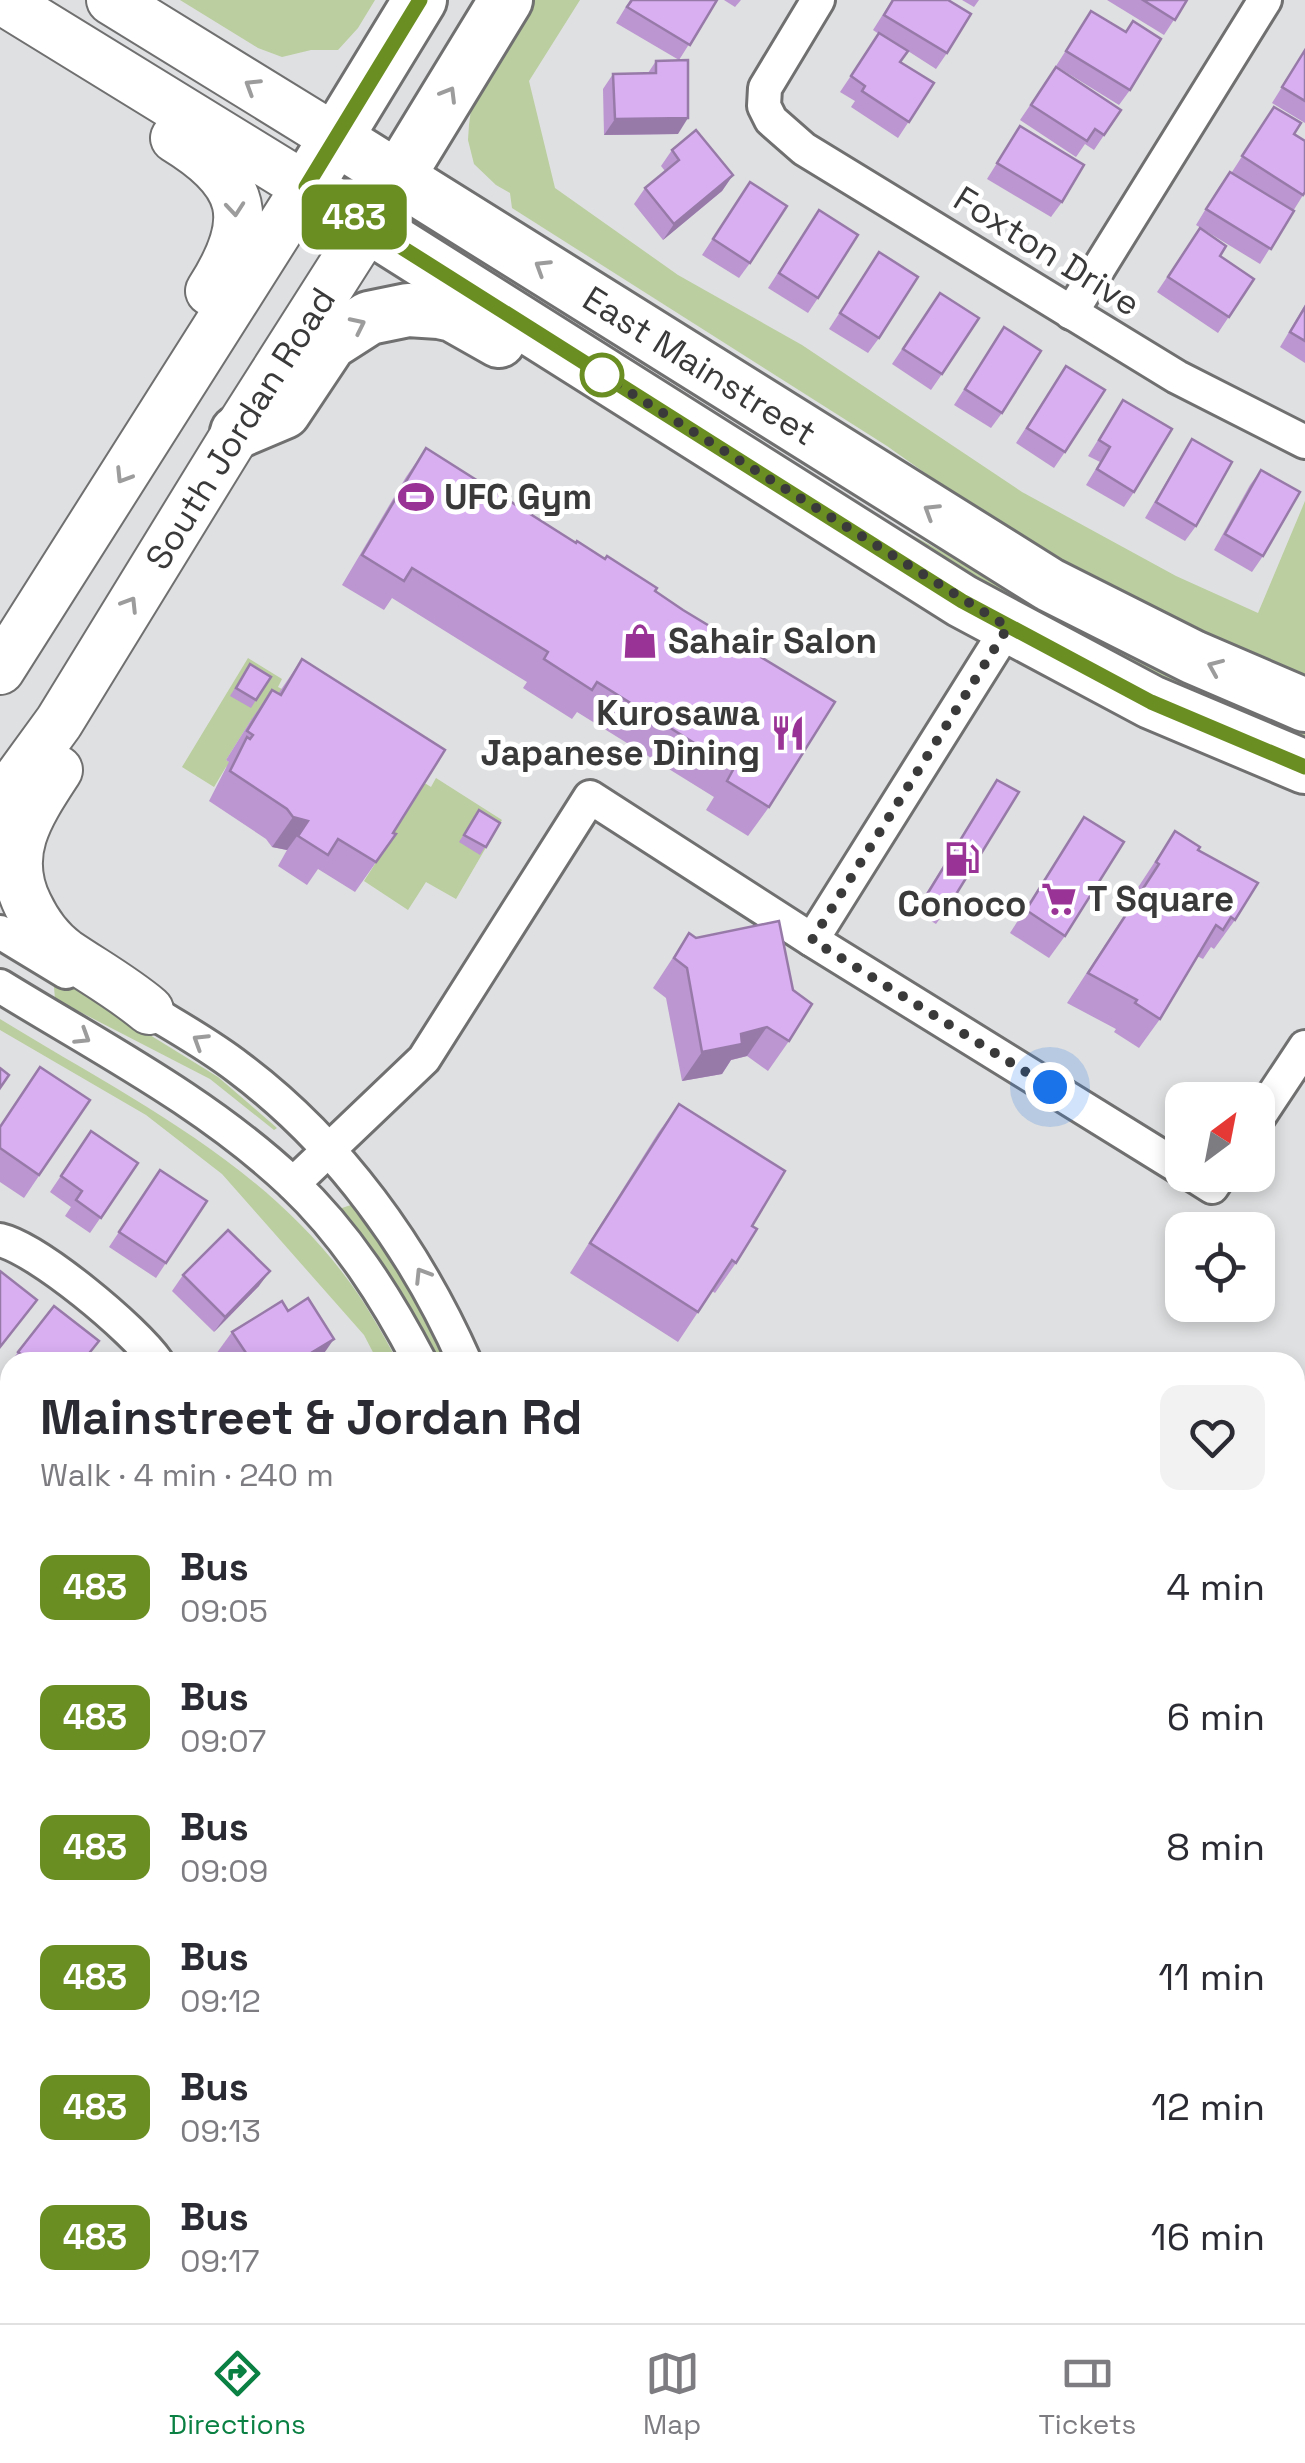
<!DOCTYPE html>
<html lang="en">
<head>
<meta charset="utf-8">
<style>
	:root { --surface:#fff; --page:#f2f2f3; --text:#2b2b33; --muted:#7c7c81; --line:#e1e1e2; --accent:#0b8043 }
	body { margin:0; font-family:"Space Grotesk",sans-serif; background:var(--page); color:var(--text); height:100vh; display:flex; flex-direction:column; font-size:38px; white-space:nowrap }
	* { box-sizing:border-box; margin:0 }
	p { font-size:32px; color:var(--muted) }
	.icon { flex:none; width:55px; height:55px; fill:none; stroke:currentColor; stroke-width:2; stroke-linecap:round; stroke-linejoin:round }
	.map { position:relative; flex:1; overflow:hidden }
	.panel { position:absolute; left:0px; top:1352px; width:1305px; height:972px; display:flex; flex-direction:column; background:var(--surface); border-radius:30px 30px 0 0; box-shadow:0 5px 15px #0003 }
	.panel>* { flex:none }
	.badge { padding:0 20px; border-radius:15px; font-size:35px; line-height:65px }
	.needle { width:65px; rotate:32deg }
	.controls { position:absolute; left:1165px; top:1082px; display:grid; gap:20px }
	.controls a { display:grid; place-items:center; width:110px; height:110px; border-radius:20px; background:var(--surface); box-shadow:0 5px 15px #0003; font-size:50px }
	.you { position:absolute; width:50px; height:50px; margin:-25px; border:8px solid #fff; border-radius:50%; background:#1a73e8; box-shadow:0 0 0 15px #1a73e833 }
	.map>.badge { position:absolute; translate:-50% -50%; box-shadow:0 0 0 5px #fff }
	.round { display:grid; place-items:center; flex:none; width:105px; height:105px; border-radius:20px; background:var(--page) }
	.headline { display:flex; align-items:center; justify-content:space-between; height:170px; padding:0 40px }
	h1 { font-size:48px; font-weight:800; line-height:75px }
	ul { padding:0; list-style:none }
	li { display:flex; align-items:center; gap:30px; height:130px; padding:0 40px }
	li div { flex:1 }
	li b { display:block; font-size:38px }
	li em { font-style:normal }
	li .badge { min-width:110px; font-weight:700; text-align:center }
	.tabs { display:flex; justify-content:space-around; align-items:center; height:140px; border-top:2px solid var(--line); background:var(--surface); font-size:28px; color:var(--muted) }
	.tabs a { display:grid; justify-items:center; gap:5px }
	.tabs .on { color:var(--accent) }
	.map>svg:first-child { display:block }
	.green { fill:#bace9f }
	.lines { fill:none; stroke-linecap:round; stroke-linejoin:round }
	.street-casing { stroke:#707071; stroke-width:38 }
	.secondary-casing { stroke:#707071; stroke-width:52 }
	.primary-casing { stroke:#707071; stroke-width:58 }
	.street { stroke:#fff; stroke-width:32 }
	.secondary { stroke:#fff; stroke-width:48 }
	.primary { stroke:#fff; stroke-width:52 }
	.wall { fill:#bb96d0 }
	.shaded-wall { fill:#987aa9 }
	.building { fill:#d9aff2; stroke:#987aa9; stroke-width:2.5 }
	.oneway { stroke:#9c9c9d }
	.line-casing { stroke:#fff; stroke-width:22 }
	.line { stroke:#6b8e23; stroke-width:15 }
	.walk { stroke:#3a3a3b; stroke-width:10; stroke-dasharray:0 18 }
	.stop-dot { fill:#fff; stroke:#6b8e23; stroke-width:5 }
	.labels { text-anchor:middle; stroke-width:10; stroke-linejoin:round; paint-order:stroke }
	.street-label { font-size:35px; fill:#3a3a3b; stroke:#fff }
	.poi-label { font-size:35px; font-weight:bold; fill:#3a3a3b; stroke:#fff; text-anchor:start }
</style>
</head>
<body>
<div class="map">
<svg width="1305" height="2323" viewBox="0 0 1305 2323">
	<rect width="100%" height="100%" fill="#dfe0e1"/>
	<!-- green -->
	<g class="green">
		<polygon points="180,0 375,0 358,28 338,50 311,50 282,57 258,48"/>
		<polygon points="527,0 580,0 529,81 555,188 678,275 802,345 1022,492 1176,576 1258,613 1305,501 1305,683 1052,563 887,446 512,208 510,193 496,185 474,164 468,140 469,125 474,86"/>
		<polygon points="803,476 1094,634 1305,727 1305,744 1036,621"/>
		<polygon points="248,658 282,679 278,687 282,689 260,725 251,720 226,760 232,764 226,767 214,787 182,767"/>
		<polygon points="436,778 502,820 456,899 426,882 408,910 364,881 375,864 372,862 423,782 431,787"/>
		<polygon points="64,982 218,1077 277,1128 274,1130 210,1079 55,999 54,987"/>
		<path d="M0,1019C120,1093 254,1157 342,1272C364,1300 381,1331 398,1362H378L364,1335L222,1174L146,1115L0,1030Z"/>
		<polygon points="351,1205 408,1284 452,1362 431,1362 337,1214 339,1209"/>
		<polygon points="547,2315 1071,2315 1081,2323 523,2323"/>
	</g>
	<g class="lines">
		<defs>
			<g id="street">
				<polyline points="818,0 765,88 764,106 771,120 804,149 1177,377 1305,442"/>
				<polyline points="1071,313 1265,0"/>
				<polyline points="0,932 66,972"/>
				<polyline points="812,940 1008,627"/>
				<path d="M0,986C99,1047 206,1102 292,1183C346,1234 386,1297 420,1362"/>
				<path d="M132,1005L149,1010C180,1029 211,1046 239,1068C339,1143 415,1249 465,1362"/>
				<polyline points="1258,1118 1305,1047"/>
				<polyline points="1193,1175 1212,1187 1220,1175"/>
				<polyline points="293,1184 424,1059 590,797 812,940 1182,1169"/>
				<path d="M0,1240C38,1249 134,1329 157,1362"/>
				<polyline points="0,1665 10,1664"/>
				<polyline points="1295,1963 1305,1947"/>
				<polyline points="0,2077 10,2086"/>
				<polyline points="1295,2120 1305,2127"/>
				<polyline points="194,2315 199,2323"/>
				<polyline points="1105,2315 1114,2323"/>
				<polyline points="472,2323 494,2315"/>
			</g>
			<g id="secondary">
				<polyline points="111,0 335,138"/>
				<path d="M175,138C247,182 256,219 210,291"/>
				<polyline points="0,670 306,187 2,0"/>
				<path d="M58,770C30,813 2,853 28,905C37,924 48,940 66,953C94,972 123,988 149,1010"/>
				<path id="s1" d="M0,803L59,722L237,432L368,226"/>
			</g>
			<g id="primary">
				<polyline points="420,0 306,187 962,601 1151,702 1305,767"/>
				<path id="s2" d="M335,138L1050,585L1193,657L1305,705"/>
				<polyline points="379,208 506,0"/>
				<polyline points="237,432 284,412 330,343 369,318 408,310 439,312 453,315 499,341"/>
			</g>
		</defs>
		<!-- street casing -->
		<use href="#street" class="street-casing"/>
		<!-- secondary casing -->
		<use href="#secondary" class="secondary-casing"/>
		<!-- primary casing -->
		<use href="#primary" class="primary-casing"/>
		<!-- street -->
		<use href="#street" class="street"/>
		<!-- secondary -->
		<use href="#secondary" class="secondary"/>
		<!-- primary -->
		<use href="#primary" class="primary"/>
	</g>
	<!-- wall -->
	<g class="wall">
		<polygon points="630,0 717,0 679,60 678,134 604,135 603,89 613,74 648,73 656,61 679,60 616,23"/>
		<polygon points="724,0 741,0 735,7"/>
		<polygon points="892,0 948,0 947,53 936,69 908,51 900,62 934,83 898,138 851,107 855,101 840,92 879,34 873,30"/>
		<polygon points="962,0 979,0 974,7"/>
		<polygon points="1107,0 1187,0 1164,35"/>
		<polygon points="1091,11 1126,32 1133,21 1130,90 1119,105 1056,66"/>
		<polygon points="1305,50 1305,123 1272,103"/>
		<polygon points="1056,67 1121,110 1094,150 1085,144 1076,157 1020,120"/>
		<polygon points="1264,122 1294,134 1305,192 1260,264 1196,225 1219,187 1230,172 1232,172"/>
		<polygon points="1020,126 1062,202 1051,217 987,179"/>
		<polygon points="672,150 733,175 722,191 663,240 634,204 645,188 665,171 661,166"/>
		<polygon points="750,182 750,263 739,278 702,255"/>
		<polygon points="819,210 818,298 808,313 768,288"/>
		<polygon points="1200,228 1220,256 1254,279 1218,333 1157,292"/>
		<polygon points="879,252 879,338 868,353 829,329"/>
		<polygon points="940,293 942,374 931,390 892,364"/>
		<polygon points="1305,305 1305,363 1280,347"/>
		<polygon points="1004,327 1002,413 991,428 954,405"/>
		<polygon points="1066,366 1065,452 1054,468 1016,443"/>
		<polygon points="1123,400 1134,492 1124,507 1086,485 1100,462 1088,456"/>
		<polygon points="1192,439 1196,526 1185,541 1145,518 1182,455"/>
		<polygon points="426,448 576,543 655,591 769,807 748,836 706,810 714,797 577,712 572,719 523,688 527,682 392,598 384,610 342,585 406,477"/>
		<polygon points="1261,470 1263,556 1252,572 1214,550 1250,485"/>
		<polygon points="302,659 393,833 396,834 355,892 318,869 307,885 278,866 287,850 272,847 266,839 209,801 229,762 226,760 251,720 272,690 278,694"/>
		<polygon points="250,664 256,700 251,708 230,696"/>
		<polygon points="997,780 947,909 936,924 915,911"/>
		<polygon points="479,810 500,823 480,855 459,842"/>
		<polygon points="1084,817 1065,936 1049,958 1010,933"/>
		<polygon points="1175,831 1198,850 1235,920 1214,949 1211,947 1203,959 1197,956 1160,1019 1139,1048 1114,1032 1116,1029 1067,1003 1138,894 1135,892"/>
		<polygon points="689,933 789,1041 768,1071 747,1056 731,1060 722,1074 682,1081 666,998 653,988"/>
		<polygon points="90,1100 24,1198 0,1182 0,1126"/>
		<polygon points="679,1104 752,1226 736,1263 715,1293 712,1291 678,1342 570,1273 658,1133"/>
		<polygon points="91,1131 138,1163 90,1233 65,1216 71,1207 50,1192"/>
		<polygon points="160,1170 207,1201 156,1278 109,1247"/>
		<polygon points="183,1275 259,1286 214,1332 172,1291"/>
		<polygon points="288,1311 318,1362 222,1362 216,1354 232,1332"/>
		<polygon points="99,1341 83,1362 11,1362 18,1352"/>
		<polygon points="10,1377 10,1394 2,1388"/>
		<polygon points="10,1816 10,1875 0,1868 0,1831"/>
		<polygon points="0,1914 10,1920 10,1995 7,1999 0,1994"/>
		<polygon points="10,2276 10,2315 78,2315 68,2323 13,2323 0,2307 0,2286"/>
		<polygon points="263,2315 315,2315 293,2323 266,2323"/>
		<polygon points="1198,2315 1233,2315 1227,2323 1211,2323"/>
	</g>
	<!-- shaded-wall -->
	<g class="shaded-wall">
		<polygon points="688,118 678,134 604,135 615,119"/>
		<polygon points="733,175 722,191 663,240 674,224"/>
		<polygon points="293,817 308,821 287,850 272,847"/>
		<polygon points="767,1027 747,1056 731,1060 722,1074 682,1081 702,1052 741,1034"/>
		<polygon points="270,1271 259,1286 214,1332 225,1317"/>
		<polygon points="334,1339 318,1362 296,1362"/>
		<polygon points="10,1577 10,1602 0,1604 0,1580"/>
		<polygon points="10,2243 10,2247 0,2257 0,2253"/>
		<polygon points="69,2315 78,2315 68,2323 59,2323"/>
		<polygon points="282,2315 315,2315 293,2323 275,2323"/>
	</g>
	<!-- building -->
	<g class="building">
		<polygon points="632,0 717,0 690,45 627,7"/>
		<polygon points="893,0 948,0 971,14 947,53 884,15"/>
		<polygon points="1143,0 1187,0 1175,20"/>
		<polygon points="1091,11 1126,32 1133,21 1161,39 1130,90 1066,51"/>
		<polygon points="879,33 908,51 900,62 934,83 909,122 862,91 865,86 851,76"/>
		<polygon points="1305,50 1305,101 1282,87"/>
		<polygon points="688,60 688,118 615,119 613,74 656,73 656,61"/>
		<polygon points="1056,67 1121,110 1104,135 1095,129 1087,141 1031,105"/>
		<polygon points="1274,107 1301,123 1294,134 1305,141 1305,192 1303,195 1242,156"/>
		<polygon points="1020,126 1084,165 1062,202 997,163"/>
		<polygon points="696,130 733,175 674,224 645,188 679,160 672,150"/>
		<polygon points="1230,172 1294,211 1271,249 1206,209"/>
		<polygon points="750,182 787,206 750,263 713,239"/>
		<polygon points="819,210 858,235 818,298 779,273"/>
		<polygon points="1200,228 1226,246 1220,256 1254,279 1229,317 1168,277"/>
		<polygon points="879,252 918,277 879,338 840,313"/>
		<polygon points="940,293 979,318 942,374 903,349"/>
		<polygon points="1305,307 1305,341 1290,332"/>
		<polygon points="1004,327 1041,351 1002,413 965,389"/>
		<polygon points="1066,366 1105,390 1065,452 1027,428"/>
		<polygon points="1123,400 1172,429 1134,492 1097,469 1110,447 1099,440"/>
		<polygon points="1192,439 1232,462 1196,526 1156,502"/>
		<polygon points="426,448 576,543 577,541 605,559 607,556 657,588 655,591 683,610 835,702 769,807 727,781 734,768 597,682 592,690 544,659 548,652 412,568 404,581 362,555"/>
		<polygon points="1261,470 1300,492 1263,556 1225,534"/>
		<polygon points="302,659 445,750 393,833 396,834 376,862 338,839 328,855 298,836 308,821 293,817 287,809 230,771 247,737 250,739 253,735 247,731 272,690 281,695"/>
		<polygon points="250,664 271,677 256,700 236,688"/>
		<polygon points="997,780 1019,792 947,909 926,896"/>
		<polygon points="479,810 500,823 486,847 464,835"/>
		<polygon points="1084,817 1124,842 1065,936 1026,910"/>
		<polygon points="1175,831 1200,847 1198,850 1258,883 1235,920 1231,917 1223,930 1216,925 1160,1019 1135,1003 1137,1000 1088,973 1159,864 1156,862"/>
		<polygon points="779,921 793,990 812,1004 789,1041 767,1027 741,1034 742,1044 702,1052 687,968 674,958 689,933 696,938"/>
		<polygon points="40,1067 90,1100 39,1175 0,1148 0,1127"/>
		<polygon points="0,1068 9,1075 0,1088"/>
		<polygon points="679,1104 785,1171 752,1226 757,1229 736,1263 732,1260 698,1312 590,1243"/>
		<polygon points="91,1131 138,1163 101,1218 76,1200 82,1191 61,1176"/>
		<polygon points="160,1170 207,1201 166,1263 119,1232"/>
		<polygon points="228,1230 270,1271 225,1317 183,1275"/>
		<polygon points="0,1271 37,1300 0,1347"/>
		<polygon points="308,1298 334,1339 296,1362 252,1362 232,1332 282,1301 288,1311"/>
		<polygon points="54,1306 99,1341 82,1362 21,1362 25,1357 18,1352"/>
		<polygon points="10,1474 10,1577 0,1580 0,1476"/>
		<polygon points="0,1779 10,1785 10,1802 0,1817"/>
		<polygon points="10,1817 10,1852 0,1845 0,1831"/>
		<polygon points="0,1914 10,1920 10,1978 0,1972"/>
		<polygon points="1,2148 10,2156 10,2243 0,2253 0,2149"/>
		<polygon points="1295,2161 1305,2166 1305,2183 1295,2200"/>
		<polygon points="10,2276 10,2290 3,2282"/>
		<polygon points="30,2315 69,2315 59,2323 36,2323"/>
		<polygon points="123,2315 127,2323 110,2323"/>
	</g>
	<!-- one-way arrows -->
	<defs><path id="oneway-chevron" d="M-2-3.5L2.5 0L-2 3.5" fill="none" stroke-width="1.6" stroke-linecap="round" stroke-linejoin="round" transform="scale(2.5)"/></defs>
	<g class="oneway">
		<use href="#oneway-chevron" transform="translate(252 86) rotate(-148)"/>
		<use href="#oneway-chevron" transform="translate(449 94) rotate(-59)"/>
		<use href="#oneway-chevron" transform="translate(235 209) rotate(85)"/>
		<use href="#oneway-chevron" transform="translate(542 267) rotate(-148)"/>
		<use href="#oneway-chevron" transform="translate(358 325) rotate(-26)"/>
		<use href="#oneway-chevron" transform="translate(123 476) rotate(122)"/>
		<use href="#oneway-chevron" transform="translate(931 511) rotate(-148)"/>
		<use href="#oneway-chevron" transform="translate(130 604) rotate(-58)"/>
		<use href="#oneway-chevron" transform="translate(1215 667) rotate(-157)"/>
		<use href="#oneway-chevron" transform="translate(83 1037) rotate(32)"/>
		<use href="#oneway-chevron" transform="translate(200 1041) rotate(-148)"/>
		<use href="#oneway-chevron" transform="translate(422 1275) rotate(-122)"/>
	</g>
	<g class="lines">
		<defs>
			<polyline id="line" points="420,0 306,187 962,601 1151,702 1305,767"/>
		</defs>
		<!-- line casing -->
		<use href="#line" class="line-casing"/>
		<!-- line -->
		<use href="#line" class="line"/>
		<!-- walk -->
		<polyline class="walk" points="602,375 1008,627 812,940 1050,1087"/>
	</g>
	<!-- icons -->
	<defs>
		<symbol id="stadium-bare" viewBox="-9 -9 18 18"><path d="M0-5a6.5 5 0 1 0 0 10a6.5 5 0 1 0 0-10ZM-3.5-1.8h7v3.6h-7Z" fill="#9a3396" stroke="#fff" stroke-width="2.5" paint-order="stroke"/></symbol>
		<symbol id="shop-bare" viewBox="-9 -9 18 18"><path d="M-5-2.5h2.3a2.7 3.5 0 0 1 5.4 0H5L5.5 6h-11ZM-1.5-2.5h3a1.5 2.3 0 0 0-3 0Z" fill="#9a3396" stroke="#fff" stroke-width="2.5" paint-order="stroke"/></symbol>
		<symbol id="restaurant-bare" viewBox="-9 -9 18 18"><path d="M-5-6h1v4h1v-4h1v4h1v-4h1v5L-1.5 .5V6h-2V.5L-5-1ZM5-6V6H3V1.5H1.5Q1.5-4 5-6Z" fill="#9a3396" stroke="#fff" stroke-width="2.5" paint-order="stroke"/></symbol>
		<symbol id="fuel-bare" viewBox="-9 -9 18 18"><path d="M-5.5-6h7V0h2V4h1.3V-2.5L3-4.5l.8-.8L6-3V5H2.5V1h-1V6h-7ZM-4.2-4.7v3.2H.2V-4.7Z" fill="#9a3396" stroke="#fff" stroke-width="2.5" paint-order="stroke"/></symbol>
		<symbol id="supermarket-bare" viewBox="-9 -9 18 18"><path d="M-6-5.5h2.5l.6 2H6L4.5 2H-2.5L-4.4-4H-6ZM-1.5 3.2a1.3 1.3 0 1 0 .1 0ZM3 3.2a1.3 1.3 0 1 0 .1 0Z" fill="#9a3396" stroke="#fff" stroke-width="2.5" paint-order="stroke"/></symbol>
	</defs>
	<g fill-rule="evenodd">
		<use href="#stadium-bare" x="391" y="472" width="50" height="50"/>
		<use href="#shop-bare" x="615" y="616" width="50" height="50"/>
		<use href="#restaurant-bare" x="763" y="708" width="50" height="50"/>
		<use href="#fuel-bare" x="937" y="834" width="50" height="50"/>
		<use href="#supermarket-bare" x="1034" y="874" width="50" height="50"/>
	</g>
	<!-- markers -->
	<circle class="stop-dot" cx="602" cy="375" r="20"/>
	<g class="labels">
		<!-- street labels -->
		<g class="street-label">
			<text transform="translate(1047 251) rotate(32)" y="12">Foxton Drive</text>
			<text dy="12" stroke="none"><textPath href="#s2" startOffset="430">East Mainstreet</textPath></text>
			<text dy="12" stroke="none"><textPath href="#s1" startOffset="445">South Jordan Road</textPath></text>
		</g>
		<!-- poi labels -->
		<g class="poi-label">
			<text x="444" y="509">UFC Gym</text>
			<text x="668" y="653">Sahair Salon</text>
			<text x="760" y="725" text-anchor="end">Kurosawa<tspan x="760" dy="40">Japanese Dining</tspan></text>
			<text x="1087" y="911">T Square</text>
			<text x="962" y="916" text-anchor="middle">Conoco</text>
		</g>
	</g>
</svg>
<div class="controls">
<a><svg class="needle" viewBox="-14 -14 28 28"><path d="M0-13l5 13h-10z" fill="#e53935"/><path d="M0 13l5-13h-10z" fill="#7c7c81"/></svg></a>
<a><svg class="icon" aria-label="locate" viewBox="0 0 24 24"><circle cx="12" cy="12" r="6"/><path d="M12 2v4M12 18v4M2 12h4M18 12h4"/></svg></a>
</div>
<div class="you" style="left:1050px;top:1087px"></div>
<b class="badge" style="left:354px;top:217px;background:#6b8e23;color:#fff">483</b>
<section class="panel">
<div class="headline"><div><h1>Mainstreet &amp; Jordan Rd</h1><p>Walk · 4 min · 240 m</p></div><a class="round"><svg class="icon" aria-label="heart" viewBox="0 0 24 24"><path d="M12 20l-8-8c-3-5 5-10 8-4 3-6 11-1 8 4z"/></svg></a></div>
<ul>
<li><span class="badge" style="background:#6b8e23;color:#fff">483</span><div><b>Bus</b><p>09:05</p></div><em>4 min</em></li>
<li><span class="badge" style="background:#6b8e23;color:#fff">483</span><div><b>Bus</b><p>09:07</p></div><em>6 min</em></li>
<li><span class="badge" style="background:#6b8e23;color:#fff">483</span><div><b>Bus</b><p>09:09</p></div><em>8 min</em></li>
<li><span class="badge" style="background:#6b8e23;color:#fff">483</span><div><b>Bus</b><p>09:12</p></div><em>11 min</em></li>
<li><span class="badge" style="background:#6b8e23;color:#fff">483</span><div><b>Bus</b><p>09:13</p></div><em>12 min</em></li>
<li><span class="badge" style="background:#6b8e23;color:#fff">483</span><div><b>Bus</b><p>09:17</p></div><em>16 min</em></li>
</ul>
</section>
</div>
<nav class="tabs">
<a class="on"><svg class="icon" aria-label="directions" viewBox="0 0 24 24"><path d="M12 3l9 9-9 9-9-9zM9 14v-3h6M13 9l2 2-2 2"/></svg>Directions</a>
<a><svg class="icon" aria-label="map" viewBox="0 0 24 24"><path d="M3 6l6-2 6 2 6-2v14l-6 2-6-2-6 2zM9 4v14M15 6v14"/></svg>Map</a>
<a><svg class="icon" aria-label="tickets" viewBox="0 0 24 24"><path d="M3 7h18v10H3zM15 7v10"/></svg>Tickets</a>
</nav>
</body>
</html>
